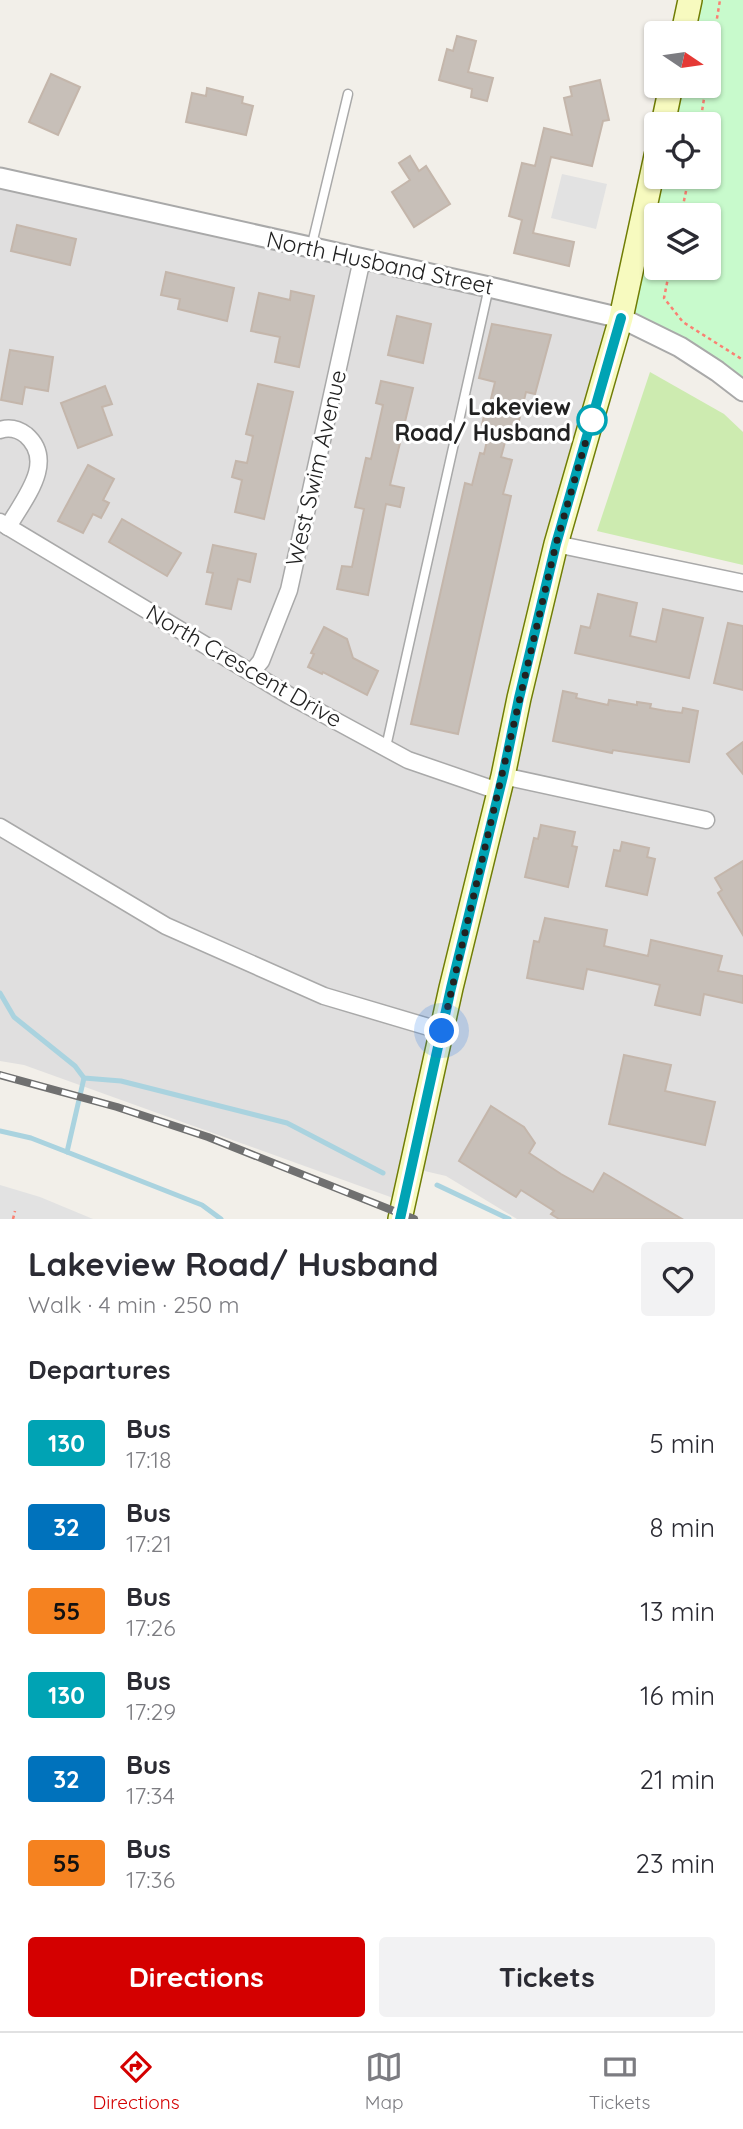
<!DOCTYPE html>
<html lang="en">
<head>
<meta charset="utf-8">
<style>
	:root { --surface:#fff; --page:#f2f2f3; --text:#2b2b33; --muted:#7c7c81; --line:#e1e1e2; --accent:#d40000 }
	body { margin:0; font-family:Quicksand,sans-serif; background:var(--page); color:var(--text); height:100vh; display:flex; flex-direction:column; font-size:26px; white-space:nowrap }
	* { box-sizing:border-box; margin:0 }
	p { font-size:23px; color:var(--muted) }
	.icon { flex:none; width:38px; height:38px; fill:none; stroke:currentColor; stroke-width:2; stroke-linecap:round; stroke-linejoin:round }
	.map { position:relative; height:1219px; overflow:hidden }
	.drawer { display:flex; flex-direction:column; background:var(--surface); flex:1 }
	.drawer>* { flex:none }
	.badge { padding:0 14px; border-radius:5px; font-size:24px; line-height:46px }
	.needle { width:46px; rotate:103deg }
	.buttons { position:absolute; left:644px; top:21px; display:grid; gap:14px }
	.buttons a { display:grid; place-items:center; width:77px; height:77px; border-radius:7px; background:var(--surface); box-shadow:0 2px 5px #0004; font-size:35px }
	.you { position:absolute; width:35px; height:35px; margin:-18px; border:5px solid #fff; border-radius:50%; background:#1a73e8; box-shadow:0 0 0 10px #1a73e833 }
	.map>.badge { position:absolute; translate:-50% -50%; box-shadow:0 0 0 4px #fff }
	h2 { padding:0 28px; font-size:26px; line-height:63px }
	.round { display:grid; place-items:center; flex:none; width:74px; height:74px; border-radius:7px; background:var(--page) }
	.head { display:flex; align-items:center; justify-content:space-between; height:119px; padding:0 28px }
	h1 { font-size:33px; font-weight:700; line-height:52px }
	.primary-button { display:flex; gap:14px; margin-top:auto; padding:14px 28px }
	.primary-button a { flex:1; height:80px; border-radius:7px; background:var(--accent); color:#fff; font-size:28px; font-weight:700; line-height:80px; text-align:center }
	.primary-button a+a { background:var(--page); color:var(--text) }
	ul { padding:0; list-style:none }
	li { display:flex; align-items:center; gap:21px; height:84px; padding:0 28px }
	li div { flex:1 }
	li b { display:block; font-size:26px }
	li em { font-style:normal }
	li .badge { min-width:77px; font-weight:700; text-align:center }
	.menu { display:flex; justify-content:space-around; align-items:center; height:98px; border-top:2px solid var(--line); background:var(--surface); font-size:19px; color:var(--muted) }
	.menu a { display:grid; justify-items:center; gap:4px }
	.menu .on { color:var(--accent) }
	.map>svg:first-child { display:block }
	.residential { fill:#e0dfdf }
	.grass { fill:#cdebb0 }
	.park { fill:#c8facc; fill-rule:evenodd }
	.parking { fill:#e2e2e2 }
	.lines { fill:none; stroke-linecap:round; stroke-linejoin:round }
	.stream { stroke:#aad3df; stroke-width:5 }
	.building { fill:#c7bfb8; stroke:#c4b6ab; stroke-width:2 }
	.service-casing { stroke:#a9a9a9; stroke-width:11 }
	.minor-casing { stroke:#a9a9a9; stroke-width:19 }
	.tertiary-casing { stroke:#a9a9a9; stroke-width:23 }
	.secondary-casing { stroke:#707d05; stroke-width:26 }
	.path { stroke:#fa8072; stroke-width:2.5; stroke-dasharray:3.5 3.5; stroke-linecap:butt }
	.service { stroke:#fff; stroke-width:8 }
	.minor { stroke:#fff; stroke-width:16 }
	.tertiary { stroke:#fff; stroke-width:19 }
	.secondary { stroke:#f7fabf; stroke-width:23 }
	.rail-casing { stroke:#707070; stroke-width:8 }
	.rail { stroke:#fff; stroke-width:5; stroke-dasharray:16; stroke-linecap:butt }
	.line-casing { stroke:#fff; stroke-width:16 }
	.line { stroke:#00a3b4; stroke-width:10 }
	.walk { stroke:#222; stroke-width:7; stroke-dasharray:0 12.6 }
	.stop-dot { fill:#fff; stroke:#00a3b4; stroke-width:3.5 }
	.labels { text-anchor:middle; stroke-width:6; stroke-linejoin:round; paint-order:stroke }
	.street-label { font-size:23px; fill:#222; stroke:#fff }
	.stop-label { font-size:23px; font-weight:bold; fill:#222; stroke:#fff; text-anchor:end }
</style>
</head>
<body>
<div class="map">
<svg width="743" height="1219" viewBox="0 0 743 1219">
	<rect width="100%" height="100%" fill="#f2efe9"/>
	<!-- residential -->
	<polygon class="residential" points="0,178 623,317 567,546 743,585 743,1219 517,1219 446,1176 416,1169 407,1203 24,1065 0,1061"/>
	<!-- grass -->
	<polygon class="grass" points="650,372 724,414 743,432 743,565 597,531"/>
	<!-- park -->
	<path class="park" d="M694,0H743V390L623,318L656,177H709V124H666L675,86H709V33H686ZM656,215H709V268H656Z"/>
	<!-- parking -->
	<g class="parking">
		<polygon points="562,174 607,184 596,229 551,218"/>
		<polygon points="0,1185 40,1197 93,1219 0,1219"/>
	</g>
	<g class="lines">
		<!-- stream -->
		<g class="stream">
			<polyline points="0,993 14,1017 75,1066 84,1078 121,1081 287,1123 383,1173"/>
			<polyline points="84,1078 67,1152 202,1205 221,1219"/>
			<polyline points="0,1131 31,1138 67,1152"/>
			<polyline points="437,1185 509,1219"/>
		</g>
	</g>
	<!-- building -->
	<g class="building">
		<polygon points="457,36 476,41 468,72 493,78 487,101 471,97 472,89 439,80 447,49 453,51"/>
		<polygon points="51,74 80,87 58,135 29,122"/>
		<polygon points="600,80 609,120 603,121 592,166 551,157 533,233 574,242 569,266 514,253 522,220 509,216 522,163 535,166 544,128 572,135 564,98 572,96 570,87"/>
		<polygon points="207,88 243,97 242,103 253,106 246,135 186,122 192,93 206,96"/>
		<polygon points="410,156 419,171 426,166 450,204 414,227 392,192 410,180 399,163"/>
		<polygon points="17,225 76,239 70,265 11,251"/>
		<polygon points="166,272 234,288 227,321 178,309 180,299 161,295"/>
		<polygon points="291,291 314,296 299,367 275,362 280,337 251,331 259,293 290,300"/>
		<polygon points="397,316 431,324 423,363 388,355"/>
		<polygon points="492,324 551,335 535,394 526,392 516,433 508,431 501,457 512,460 503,494 511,496 458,734 411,724 465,483 472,485 480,453 484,454 490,427 482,425 486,406 489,407 495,382 479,378"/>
		<polygon points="10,350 53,357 48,391 25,387 22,404 1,400"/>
		<polygon points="381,381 413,388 390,485 404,488 400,507 386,504 368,595 337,589 342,566 352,567 364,509 355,507 366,458 371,459 383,405 376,403"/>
		<polygon points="258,384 293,392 264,519 235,512 242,480 232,477 236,461 247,463 253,436 246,434"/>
		<polygon points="105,386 112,404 102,407 112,435 78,448 61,403"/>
		<polygon points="88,465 114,479 103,500 109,503 101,518 93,514 83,533 58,521"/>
		<polygon points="122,519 181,553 167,576 109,542"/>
		<polygon points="213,545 256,554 250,582 238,579 231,609 206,604 213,573 207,572"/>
		<polygon points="598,594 637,603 630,636 656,642 663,609 703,618 689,678 575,653 581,626 590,628"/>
		<polygon points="728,623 743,626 743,690 714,683"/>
		<polygon points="324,627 347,639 353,658 378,671 367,695 323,672 322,674 308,667 314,654 311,653"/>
		<polygon points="563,691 577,694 576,698 608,705 609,700 637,705 637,702 651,704 650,708 666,711 682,713 683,708 698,711 689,762 613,750 612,753 553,741"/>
		<polygon points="743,742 743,774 727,754"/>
		<polygon points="541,825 575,832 572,846 577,847 568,887 525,877 534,838 538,839"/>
		<polygon points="622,842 649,848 647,857 655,859 647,895 606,886 614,850 620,851"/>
		<polygon points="743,861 743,935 718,893 722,890 715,878"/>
		<polygon points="545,918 607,930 604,946 648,956 651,940 722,956 718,971 743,976 743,1003 704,994 700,1015 655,1005 660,985 625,977 587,969 583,989 527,978 534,941 539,942"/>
		<polygon points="624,1055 671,1065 665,1091 715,1102 705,1145 609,1124"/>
		<polygon points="491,1106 524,1127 535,1143 529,1153 561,1174 593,1192 604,1173 682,1219 559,1219 551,1214 554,1211 521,1190 516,1197 459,1161"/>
	</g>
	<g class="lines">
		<defs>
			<g id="service">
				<polyline points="311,248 348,94"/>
				<polyline points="386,747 489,287"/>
			</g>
			<g id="minor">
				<path d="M0,430C9,427 18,429 26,435C57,462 23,500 8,527"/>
				<polyline points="0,522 290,696 408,760 498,791"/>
				<polyline points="556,544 743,583"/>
				<polyline points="252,672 261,661 289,590 362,259"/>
				<polyline points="503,776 706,820"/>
				<polyline points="0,827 166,926 324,996 442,1031"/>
			</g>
			<polyline id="tertiary" points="0,178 489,287 621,318 680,347 717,371 743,391"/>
			<g id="secondary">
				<polyline points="683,33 690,0"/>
				<polyline points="663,124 671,86"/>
				<polyline points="400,1219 451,988 503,776 519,698 556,544 621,318 656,156"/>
			</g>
		</defs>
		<!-- service casing -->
		<use href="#service" class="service-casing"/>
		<!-- minor casing -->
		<use href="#minor" class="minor-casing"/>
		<!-- tertiary casing -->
		<use href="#tertiary" class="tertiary-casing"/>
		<!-- secondary casing -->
		<use href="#secondary" class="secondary-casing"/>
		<!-- path -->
		<g class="path">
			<polyline points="709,67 720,0"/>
			<polyline points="700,124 706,86"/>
			<polyline points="681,215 689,177"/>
			<polyline points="670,268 664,298 683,322 743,360"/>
			<polyline points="13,1219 15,1211"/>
		</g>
		<!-- service -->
		<use href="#service" class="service"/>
		<!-- minor -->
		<use href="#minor" class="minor"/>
		<!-- tertiary -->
		<use href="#tertiary" class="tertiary"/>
		<!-- secondary -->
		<use href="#secondary" class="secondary"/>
		<defs>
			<polyline id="rail" points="0,1075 117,1107 208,1137 414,1219"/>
		</defs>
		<!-- rail casing -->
		<use href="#rail" class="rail-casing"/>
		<!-- rail -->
		<use href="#rail" class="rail"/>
	</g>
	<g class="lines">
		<defs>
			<polyline id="line" points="400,1219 451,988 503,776 519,698 556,544 621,318"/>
		</defs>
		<!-- line casing -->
		<use href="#line" class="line-casing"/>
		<!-- line -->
		<use href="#line" class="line"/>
		<!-- walk -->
		<polyline class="walk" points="442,1031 556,544 592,420"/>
	</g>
	<!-- markers -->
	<circle class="stop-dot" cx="592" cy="420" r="14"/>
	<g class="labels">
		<!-- street labels -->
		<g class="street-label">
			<text transform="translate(380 263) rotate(12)" y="8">North Husband Street</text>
			<text transform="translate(316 468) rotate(-77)" y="8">West Swim Avenue</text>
			<text transform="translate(244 666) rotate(30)" y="8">North Crescent Drive</text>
		</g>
		<!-- stop labels -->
		<g class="stop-label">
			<text x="571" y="415">Lakeview<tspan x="571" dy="26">Road/ Husband</tspan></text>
		</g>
	</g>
</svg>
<div class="buttons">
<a><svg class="needle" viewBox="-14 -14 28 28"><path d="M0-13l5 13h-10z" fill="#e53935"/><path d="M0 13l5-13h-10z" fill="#7c7c81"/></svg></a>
<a><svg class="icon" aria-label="locate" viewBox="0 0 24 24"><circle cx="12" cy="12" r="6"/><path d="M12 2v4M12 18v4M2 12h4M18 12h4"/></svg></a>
<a><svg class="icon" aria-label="layers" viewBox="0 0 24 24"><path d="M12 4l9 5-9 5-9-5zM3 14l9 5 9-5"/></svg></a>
</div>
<div class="you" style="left:442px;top:1031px"></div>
</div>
<section class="drawer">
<div class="head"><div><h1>Lakeview Road/ Husband</h1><p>Walk · 4 min · 250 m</p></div><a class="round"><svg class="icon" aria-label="heart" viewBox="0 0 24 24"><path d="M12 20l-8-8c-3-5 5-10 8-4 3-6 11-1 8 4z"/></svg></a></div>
<h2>Departures</h2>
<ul>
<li><span class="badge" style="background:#00a3b4;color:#fff">130</span><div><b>Bus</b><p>17:18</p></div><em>5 min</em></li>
<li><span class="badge" style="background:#0072bc;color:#fff">32</span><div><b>Bus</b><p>17:21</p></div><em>8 min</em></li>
<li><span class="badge" style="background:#f58220;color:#111">55</span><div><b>Bus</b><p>17:26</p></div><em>13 min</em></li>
<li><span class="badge" style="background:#00a3b4;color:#fff">130</span><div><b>Bus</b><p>17:29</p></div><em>16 min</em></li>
<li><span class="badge" style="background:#0072bc;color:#fff">32</span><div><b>Bus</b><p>17:34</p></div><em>21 min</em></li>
<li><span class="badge" style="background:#f58220;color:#111">55</span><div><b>Bus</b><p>17:36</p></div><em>23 min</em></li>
</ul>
<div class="primary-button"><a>Directions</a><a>Tickets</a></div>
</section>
<nav class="menu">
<a class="on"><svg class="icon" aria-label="directions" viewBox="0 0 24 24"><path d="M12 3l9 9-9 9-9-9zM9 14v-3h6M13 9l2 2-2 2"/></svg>Directions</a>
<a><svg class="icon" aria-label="map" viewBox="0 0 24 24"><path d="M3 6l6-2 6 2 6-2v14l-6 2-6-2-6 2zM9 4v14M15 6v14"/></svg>Map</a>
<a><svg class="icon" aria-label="tickets" viewBox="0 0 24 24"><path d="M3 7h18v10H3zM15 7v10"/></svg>Tickets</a>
</nav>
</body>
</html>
